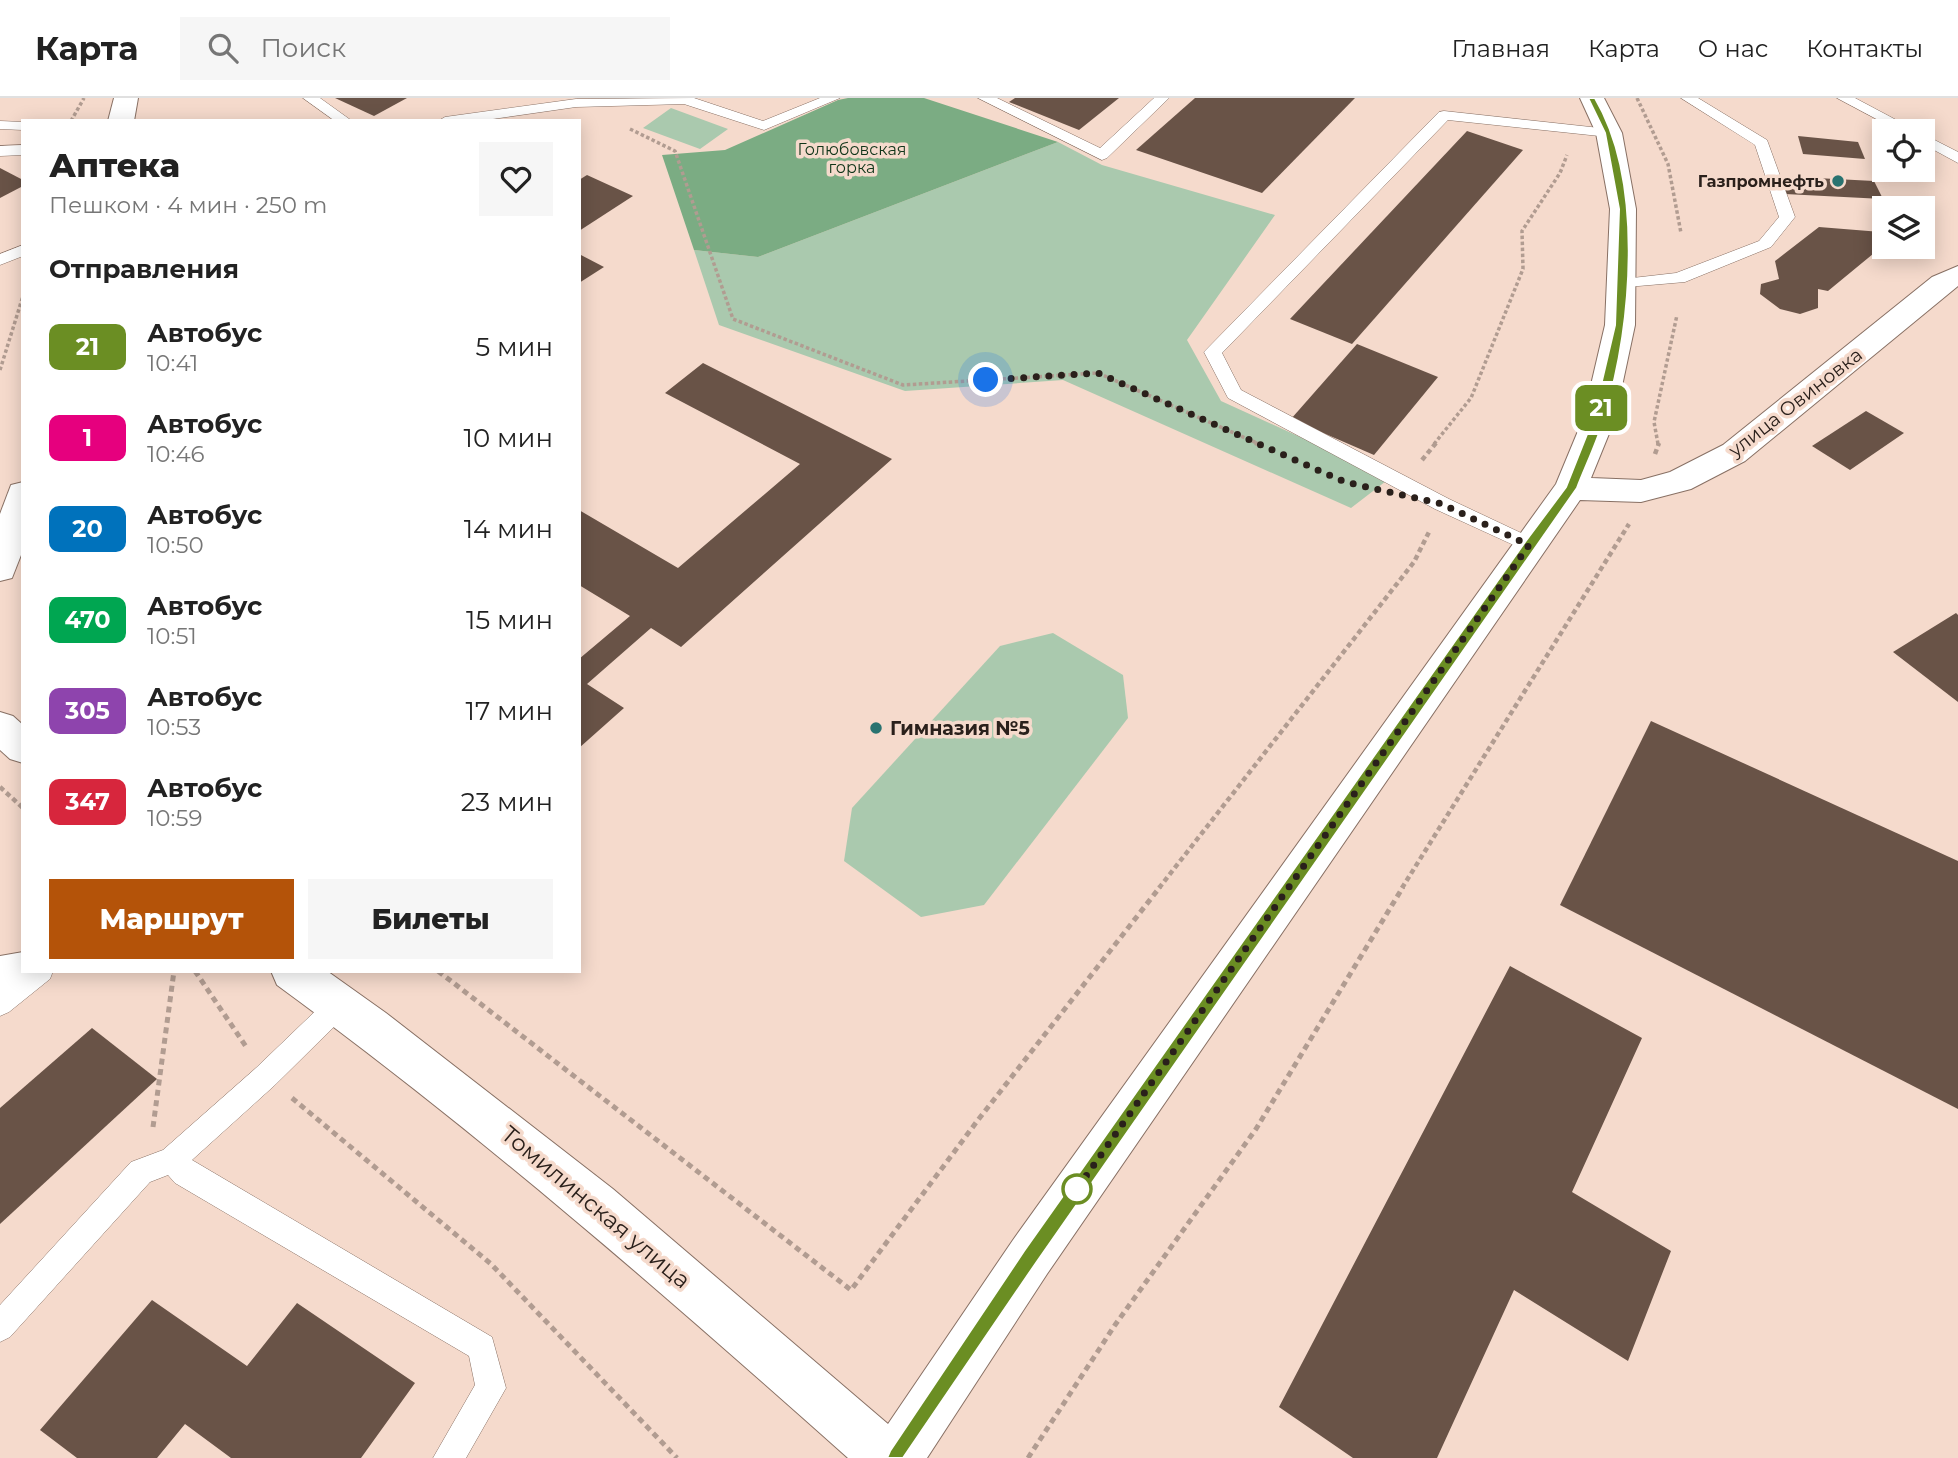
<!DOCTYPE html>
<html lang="ru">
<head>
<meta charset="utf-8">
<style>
	:root { --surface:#fff; --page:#f6f6f6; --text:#222; --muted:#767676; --line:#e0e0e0; --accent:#b45309 }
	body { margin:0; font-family:Montserrat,sans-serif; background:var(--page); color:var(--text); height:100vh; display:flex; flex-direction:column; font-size:26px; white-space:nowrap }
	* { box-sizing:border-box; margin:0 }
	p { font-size:23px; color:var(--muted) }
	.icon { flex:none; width:38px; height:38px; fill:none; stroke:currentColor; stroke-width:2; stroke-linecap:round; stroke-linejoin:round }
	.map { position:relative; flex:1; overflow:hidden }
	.drawer { position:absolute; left:21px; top:21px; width:560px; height:854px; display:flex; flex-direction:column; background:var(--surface); border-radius:0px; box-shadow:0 4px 18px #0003 }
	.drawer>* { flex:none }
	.badge { padding:0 14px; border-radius:10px; font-size:24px; line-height:46px }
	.fabs { position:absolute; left:1872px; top:21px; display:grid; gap:14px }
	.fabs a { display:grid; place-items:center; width:63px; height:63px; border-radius:0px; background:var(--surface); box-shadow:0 4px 18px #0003; font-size:35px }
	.you { position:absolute; width:35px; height:35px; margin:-18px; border:5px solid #fff; border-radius:50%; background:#1a73e8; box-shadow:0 0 0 10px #1a73e833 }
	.map>.badge { position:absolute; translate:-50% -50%; box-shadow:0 0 0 4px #fff }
	h2 { padding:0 28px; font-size:26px; line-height:63px }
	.round { display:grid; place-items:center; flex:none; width:74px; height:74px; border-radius:0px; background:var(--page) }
	.head { display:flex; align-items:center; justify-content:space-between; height:119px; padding:0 28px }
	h1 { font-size:33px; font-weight:800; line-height:52px }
	.button { display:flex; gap:14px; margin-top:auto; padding:14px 28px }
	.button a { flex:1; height:80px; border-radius:0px; background:var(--accent); color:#fff; font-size:28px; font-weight:800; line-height:80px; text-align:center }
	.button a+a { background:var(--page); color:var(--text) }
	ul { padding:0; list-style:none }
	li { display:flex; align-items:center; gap:21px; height:91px; padding:0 28px }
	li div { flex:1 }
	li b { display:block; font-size:26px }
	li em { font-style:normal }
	li .badge { min-width:77px; font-weight:700; text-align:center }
	header { display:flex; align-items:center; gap:42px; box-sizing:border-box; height:98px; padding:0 35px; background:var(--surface); border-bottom:2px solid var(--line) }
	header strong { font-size:33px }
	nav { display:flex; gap:38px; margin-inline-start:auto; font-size:24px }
	.search { width:490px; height:63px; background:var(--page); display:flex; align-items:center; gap:18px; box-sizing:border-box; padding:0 24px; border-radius:0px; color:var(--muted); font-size:26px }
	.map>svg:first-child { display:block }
	.green { fill:#aac9ae }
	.forest { fill:#7bac83 }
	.building { fill:#695347 }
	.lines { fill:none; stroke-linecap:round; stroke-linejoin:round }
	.lane-casing { stroke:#887064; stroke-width:1 }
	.street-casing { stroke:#887064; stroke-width:2 }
	.secondary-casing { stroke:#887064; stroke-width:2 }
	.path-far2 { stroke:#b19c91; stroke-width:3.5; stroke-dasharray:3.5 2.5; stroke-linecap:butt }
	.path-far1 { stroke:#b19c91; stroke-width:4.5; stroke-dasharray:5 3.5; stroke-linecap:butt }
	.path { stroke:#b19c91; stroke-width:5; stroke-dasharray:6 4.5; stroke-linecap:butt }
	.lane { fill:#fff; fill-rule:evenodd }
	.street { fill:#fff; fill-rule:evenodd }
	.secondary { fill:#fff; fill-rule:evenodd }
	.line { fill:#6b8e23; stroke:#fff; stroke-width:2 }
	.walk { stroke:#2a201b; stroke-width:7; stroke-dasharray:0 12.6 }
	.poi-dot { fill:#297370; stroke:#f5dacc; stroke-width:2.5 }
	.stop-dot { fill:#fff; stroke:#6b8e23; stroke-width:3.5 }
	.labels { text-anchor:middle; stroke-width:7; stroke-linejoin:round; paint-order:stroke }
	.far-park-label { font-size:16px; fill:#103519; stroke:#f5dacc }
	.far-poi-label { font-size:16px; font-weight:bold; fill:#2a201b; stroke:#f5dacc; text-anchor:end }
	.street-label { font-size:19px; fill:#2a201b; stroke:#f5dacc }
	.poi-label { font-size:19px; font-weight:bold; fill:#2a201b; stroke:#f5dacc; text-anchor:start }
	.near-street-label { font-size:23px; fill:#2a201b; stroke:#f5dacc }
</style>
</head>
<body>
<header>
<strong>Карта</strong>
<div class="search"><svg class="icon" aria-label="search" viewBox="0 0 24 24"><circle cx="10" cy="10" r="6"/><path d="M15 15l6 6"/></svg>Поиск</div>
<nav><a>Главная</a><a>Карта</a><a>О нас</a><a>Контакты</a></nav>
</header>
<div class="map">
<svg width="1958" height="1360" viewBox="0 0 1958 1360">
	<rect width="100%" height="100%" fill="#f5dacc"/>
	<!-- green -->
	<g class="green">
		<polygon points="671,10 728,31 700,51 643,30"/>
		<polygon points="1058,44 1102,67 1275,117 1187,242 1221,303 1390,380 1351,410 1063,282 905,293 719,227 694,152 758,159"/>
		<polygon points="1053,535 1123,577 1128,620 984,807 921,819 844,763 852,710 1000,548"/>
	</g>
	<!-- forest -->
	<polygon class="forest" points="848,0 924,0 1058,44 758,159 694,152 662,57 725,52 838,2"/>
	<!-- building -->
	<g class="building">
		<polygon points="335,0 407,0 374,18"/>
		<polygon points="1015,0 1119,0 1079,32 1009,4"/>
		<polygon points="1195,0 1355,0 1262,95 1136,52"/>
		<polygon points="1467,33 1523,52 1352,246 1290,221"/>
		<polygon points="1798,38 1858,44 1865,61 1803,56"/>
		<polygon points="0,70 23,82 23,88 0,100"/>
		<polygon points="587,77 633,98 579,133 579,82"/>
		<polygon points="1777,78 1874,83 1883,101 1785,96"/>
		<polygon points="1819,129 1881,134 1879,151 1828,193 1818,191 1818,210 1800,216 1780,211 1760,196 1761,186 1779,181 1775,163"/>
		<polygon points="579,156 604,169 579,185"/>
		<polygon points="1357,246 1438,279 1374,357 1291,321"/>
		<polygon points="703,265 892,361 681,549 651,530 587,586 624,610 579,650 579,561 630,518 579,487 579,412 678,470 800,366 665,295"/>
		<polygon points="1866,313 1904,335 1850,372 1812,348"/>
		<polygon points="1956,515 1958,517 1958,604 1893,554"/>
		<polygon points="1651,623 1958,763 1958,1011 1560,807"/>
		<polygon points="1510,868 1642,940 1572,1094 1671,1153 1628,1263 1514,1192 1437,1360 1353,1360 1279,1309"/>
		<polygon points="92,930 157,981 0,1126 0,1010"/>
		<polygon points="152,1202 247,1268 297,1205 415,1285 361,1360 231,1360 185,1326 157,1360 77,1360 40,1332"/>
	</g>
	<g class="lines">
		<defs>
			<g id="lane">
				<polygon points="303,0 320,0 352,23 335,23"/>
				<polygon points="694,0 763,23 820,0 840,0 764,32 684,6 576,9 479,23 438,23 445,19 576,1"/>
				<polygon points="978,0 997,0 1100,50 1154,0 1169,0 1107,60 1102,62"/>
				<polygon points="1681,0 1698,0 1767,42 1795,119 1771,149 1685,184 1615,190 1613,186 1615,182 1676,175 1759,143 1779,119 1755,47"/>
				<polygon points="1837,0 1855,0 1917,33 1899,33"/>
				<polygon points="1444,13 1609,31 1616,35 1609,39 1448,22 1222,255 1241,292 1449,401 1536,442 1539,447 1536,452 1529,454 1435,411 1228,300 1204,254 1439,14"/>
				<polygon points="0,23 23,24 23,32 0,31"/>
				<polygon points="1923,36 1958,54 1958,65 1923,46"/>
				<polygon points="23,47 23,57 0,58 0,48"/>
				<polygon points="23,147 23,158 0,167 0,156"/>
				<polygon points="23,872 53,873 50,881 9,914 0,918 0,891"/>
				<polygon points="340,894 349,898 353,906 349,914 275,987 192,1062 492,1239 506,1290 466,1360 433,1360 475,1287 469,1258 175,1085 168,1077 150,1084 10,1239 0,1244 0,1207 131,1064 163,1052 257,969 331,898"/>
			</g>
			<polygon id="street" points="23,854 23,873 44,873 38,887 0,896 0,858"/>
			<g id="secondary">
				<polygon points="114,0 138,0 134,23 108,23"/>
				<path d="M1580,0H1604L1622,35L1636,111L1635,227L1615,321L1591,380L1641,382L1670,374L1723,347L1932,179L1958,168V188L1745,363L1691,391L1641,404L1580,402L1047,1176L927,1360H848C663,1195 477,1033 277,887L271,873H327L386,915L613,1091L888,1326L1013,1142L1556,386L1583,321L1605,227L1610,111L1596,35Z"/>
				<polygon points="23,384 23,452 12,480 0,483 0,416 11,387"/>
				<polygon points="0,614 13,618 23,627 23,665 10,661 0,652"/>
			</g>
		</defs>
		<!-- lane casing -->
		<use href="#lane" class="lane-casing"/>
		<!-- street casing -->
		<use href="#street" class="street-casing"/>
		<!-- secondary casing -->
		<use href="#secondary" class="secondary-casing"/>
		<!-- path-far2 -->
		<g class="path-far2">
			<polyline points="1637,0 1668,66 1681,135"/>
			<polyline points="71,23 84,0"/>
			<polyline points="630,31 675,53 733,221 903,287 1098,275 1259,346"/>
			<polyline points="0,272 23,198"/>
			<polyline points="1434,346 1471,300 1523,171 1522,133 1560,75 1567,57"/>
			<polyline points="1658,346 1654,324 1677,217"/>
		</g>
		<!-- path-far1 -->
		<g class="path-far1">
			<polyline points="1255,345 1263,348"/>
			<polyline points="1655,356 1659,345"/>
			<polyline points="1422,362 1436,345"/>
			<polyline points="0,689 23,710"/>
			<polyline points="1159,790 1414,464 1429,434"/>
			<polyline points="1402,790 1629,426"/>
		</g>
		<!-- path -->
		<g class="path">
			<polyline points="195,873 247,950"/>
			<polyline points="438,873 851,1192 978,1022 1160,789"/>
			<polyline points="292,1000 491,1166 677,1360"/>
			<polyline points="153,1029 174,873"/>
			<polyline points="1028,1360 1115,1227 1256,1031 1403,789"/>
		</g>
		<!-- lane -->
		<use href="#lane" class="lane"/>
		<!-- street -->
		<use href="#street" class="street"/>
		<!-- secondary -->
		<use href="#secondary" class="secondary"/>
	</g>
	<!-- line -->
	<path class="line" d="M1588,0H1595C1645,85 1632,227 1604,321C1597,344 1586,367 1577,390L1036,1165L903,1360H887L890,1353L1024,1153L1525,444L1566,389L1593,321L1615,227L1619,111L1605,35Z"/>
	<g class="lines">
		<!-- walk -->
		<polyline class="walk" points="986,282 1098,275 1345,384 1442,406 1529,447 1077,1091"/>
	</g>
	<!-- markers -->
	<g class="poi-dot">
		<circle cx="1838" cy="83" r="7"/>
		<circle cx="876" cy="630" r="7"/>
	</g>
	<circle class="stop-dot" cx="1077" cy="1091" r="14"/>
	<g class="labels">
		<!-- far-park labels -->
		<g class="far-park-label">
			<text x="852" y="57">Голюбовская<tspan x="852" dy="18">горка</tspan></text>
		</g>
		<!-- far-poi labels -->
		<g class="far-poi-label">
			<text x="1824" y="89">Газпромнефть</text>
		</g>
		<!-- street labels -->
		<g class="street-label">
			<text transform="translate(1795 304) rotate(-38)" y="7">улица Овиновка</text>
		</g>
		<!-- poi labels -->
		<g class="poi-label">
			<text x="890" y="637">Гимназия №5</text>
		</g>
		<!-- near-street labels -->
		<g class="near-street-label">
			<text transform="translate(596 1109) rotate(40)" y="8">Томилинская улица</text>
		</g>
	</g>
</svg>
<div class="fabs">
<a><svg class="icon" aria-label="locate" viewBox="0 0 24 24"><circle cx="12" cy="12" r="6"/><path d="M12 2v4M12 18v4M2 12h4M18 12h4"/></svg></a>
<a><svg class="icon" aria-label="layers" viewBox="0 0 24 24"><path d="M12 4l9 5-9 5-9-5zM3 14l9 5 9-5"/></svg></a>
</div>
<div class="you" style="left:986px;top:282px"></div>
<b class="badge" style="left:1601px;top:310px;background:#6b8e23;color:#fff">21</b>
<section class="drawer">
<div class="head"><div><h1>Аптека</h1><p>Пешком · 4 мин · 250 m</p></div><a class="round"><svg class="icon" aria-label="heart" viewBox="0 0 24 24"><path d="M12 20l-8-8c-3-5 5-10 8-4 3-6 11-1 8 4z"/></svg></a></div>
<h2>Отправления</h2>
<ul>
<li><span class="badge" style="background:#6b8e23;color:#fff">21</span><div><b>Автобус</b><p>10:41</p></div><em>5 мин</em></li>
<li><span class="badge" style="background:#e6007e;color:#fff">1</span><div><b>Автобус</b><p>10:46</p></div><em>10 мин</em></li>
<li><span class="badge" style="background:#0072bc;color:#fff">20</span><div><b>Автобус</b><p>10:50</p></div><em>14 мин</em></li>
<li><span class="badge" style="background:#00a651;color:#fff">470</span><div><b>Автобус</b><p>10:51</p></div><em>15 мин</em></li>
<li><span class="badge" style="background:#8e44ad;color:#fff">305</span><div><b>Автобус</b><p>10:53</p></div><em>17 мин</em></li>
<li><span class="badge" style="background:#d7263d;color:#fff">347</span><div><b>Автобус</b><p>10:59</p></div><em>23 мин</em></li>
</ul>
<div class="button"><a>Маршрут</a><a>Билеты</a></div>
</section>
</div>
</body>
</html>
